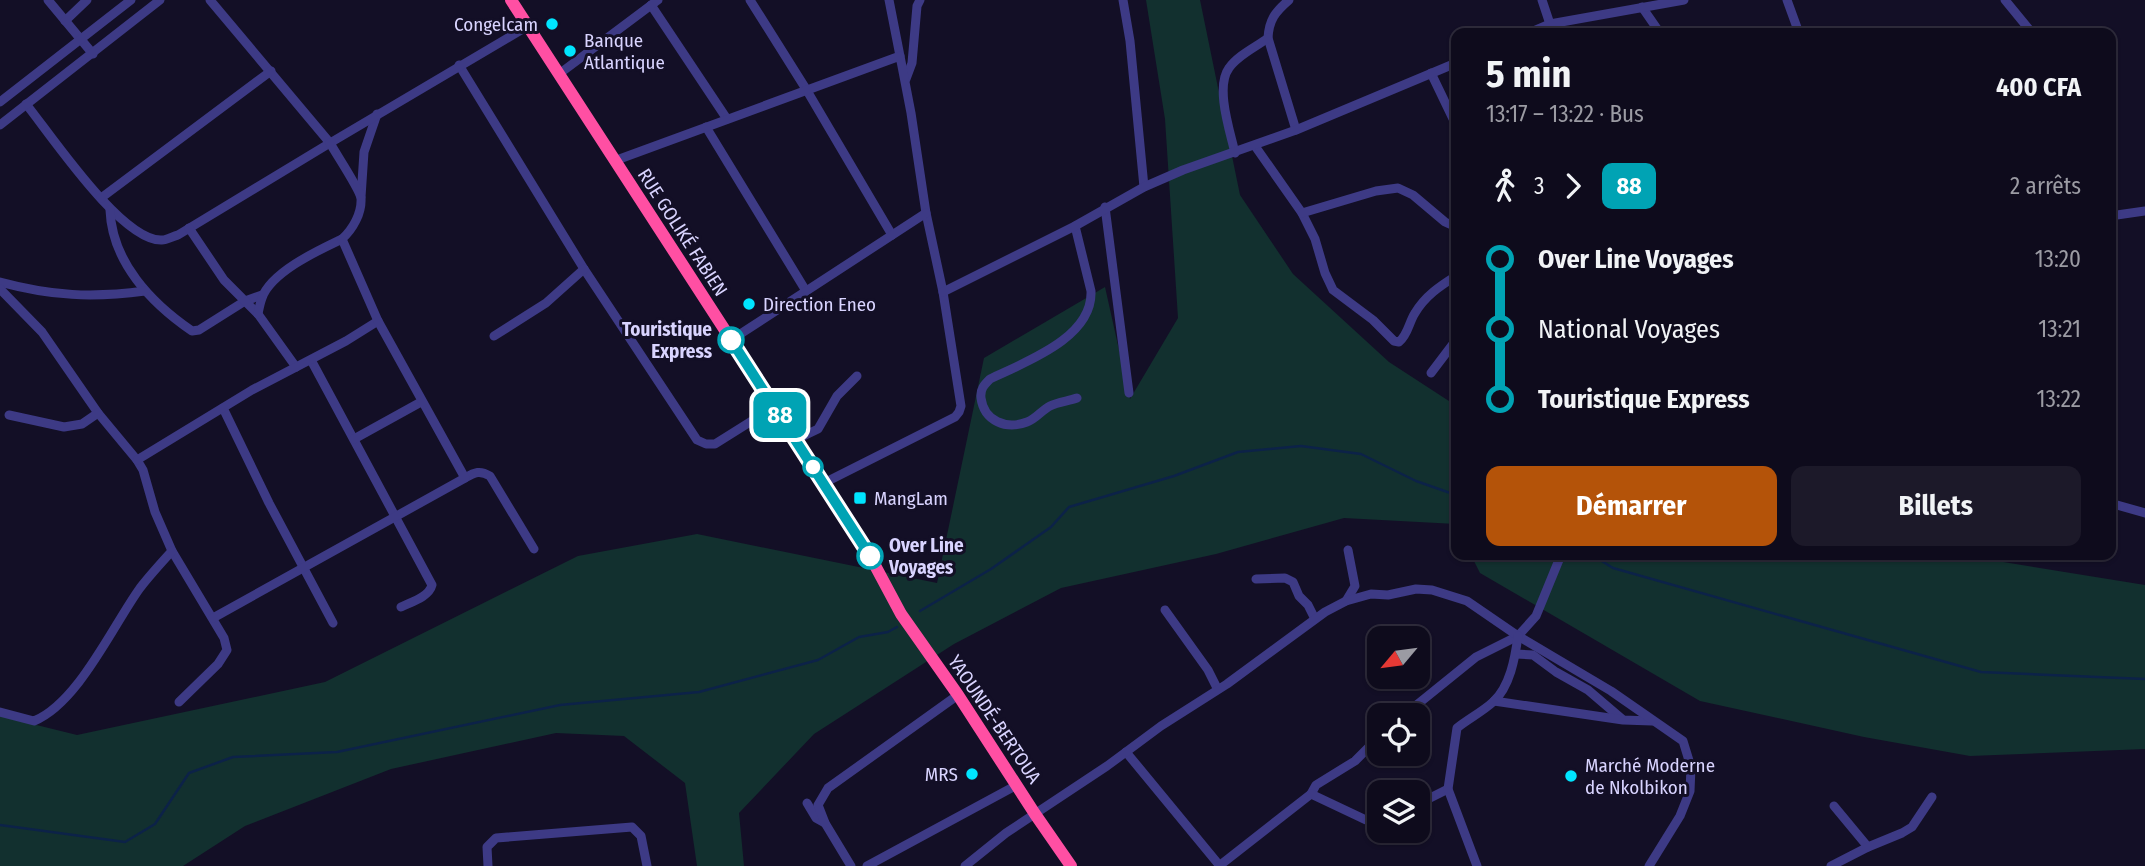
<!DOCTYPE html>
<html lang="fr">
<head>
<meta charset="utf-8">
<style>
	:root { --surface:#0e0b1c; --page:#1c1929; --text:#f1f3f6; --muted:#9b9ba3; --line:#2e2b3b; --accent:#b45309 }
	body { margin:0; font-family:"Fira Sans Condensed",sans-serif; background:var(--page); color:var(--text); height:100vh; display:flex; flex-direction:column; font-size:26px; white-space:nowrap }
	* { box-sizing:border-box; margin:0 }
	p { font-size:23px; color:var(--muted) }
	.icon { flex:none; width:38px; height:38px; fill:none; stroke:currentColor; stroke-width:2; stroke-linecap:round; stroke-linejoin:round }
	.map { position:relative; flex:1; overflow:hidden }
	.panel { position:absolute; left:1451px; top:28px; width:665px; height:532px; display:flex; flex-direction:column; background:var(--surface); border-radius:14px; box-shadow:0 2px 5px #0004,0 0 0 2px var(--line) }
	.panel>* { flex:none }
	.badge { padding:0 14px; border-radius:10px; font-size:24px; line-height:46px }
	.needle { width:46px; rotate:241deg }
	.tools { position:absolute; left:1367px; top:626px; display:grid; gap:14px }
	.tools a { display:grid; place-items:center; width:63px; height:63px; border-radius:14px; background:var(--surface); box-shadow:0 2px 5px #0004,0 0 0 2px var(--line); font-size:35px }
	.map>.badge { position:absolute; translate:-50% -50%; box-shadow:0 0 0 4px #fff }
	.legs { display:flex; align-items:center; gap:10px; height:77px; padding:0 35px; font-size:23px }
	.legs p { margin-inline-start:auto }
	.headline { display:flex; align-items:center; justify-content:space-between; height:119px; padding:0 35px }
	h1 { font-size:38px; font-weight:700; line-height:52px }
	.cta { display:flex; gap:14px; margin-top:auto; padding:14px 35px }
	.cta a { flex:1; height:80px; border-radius:14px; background:var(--accent); color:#fff; font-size:28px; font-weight:700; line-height:80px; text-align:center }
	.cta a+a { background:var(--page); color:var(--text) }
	ul { padding:0 35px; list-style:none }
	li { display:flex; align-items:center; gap:24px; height:70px; font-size:26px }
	li i { display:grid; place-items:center; width:10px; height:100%; margin:0 9px; background:currentColor }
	li i::after { content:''; width:18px; height:18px; margin:-9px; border:5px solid; border-radius:50%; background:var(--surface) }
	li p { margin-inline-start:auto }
	li:first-child i { background:linear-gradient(#0000 50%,currentColor 0) }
	li:last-child i { background:linear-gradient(currentColor 50%,#0000 0) }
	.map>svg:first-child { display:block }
	.green { fill:#12302f }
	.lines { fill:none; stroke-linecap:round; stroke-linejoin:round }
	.stream { stroke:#0c2248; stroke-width:2.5 }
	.minor { stroke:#3d3a85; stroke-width:9 }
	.highway { stroke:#ff4fa3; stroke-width:12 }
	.line-1-casing { stroke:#fff; stroke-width:16 }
	.line-1 { stroke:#00a3b4; stroke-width:10 }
	.poi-dot { fill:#00e5ff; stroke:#130f26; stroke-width:2.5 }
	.stop-1-dot { fill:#fff; stroke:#00a3b4; stroke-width:3.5 }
	.labels { text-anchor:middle; stroke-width:6; stroke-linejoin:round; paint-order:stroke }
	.poi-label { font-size:19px; fill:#d9d4ff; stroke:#130f26; text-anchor:start }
	.street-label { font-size:19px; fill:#d9d4ff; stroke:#130f26 }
	.stop-label { font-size:19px; font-weight:bold; fill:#d9d4ff; stroke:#130f26; text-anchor:end }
</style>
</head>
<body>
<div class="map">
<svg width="2145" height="866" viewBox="0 0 2145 866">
	<rect width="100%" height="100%" fill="#130f26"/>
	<!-- green -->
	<g class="green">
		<polygon points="1146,0 1200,0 1240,195 1293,274 1389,362 1452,403 1456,400 1456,524 1344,518 1216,554 1061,588 954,644 814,734 739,813 744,866 697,866 685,783 624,736 556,733 391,769 245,826 183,866 0,866 0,716 77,735 325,682 578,556 697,534 937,583 984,358 1105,287 1130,399 1178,318 1165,119"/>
		<polygon points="1471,555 1960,555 2145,585 2145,749 1970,756 1864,737 1700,701 1480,573"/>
	</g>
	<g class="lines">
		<!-- stream -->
		<g class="stream">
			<polyline points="1592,555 1613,568 1981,672 2145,679"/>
			<polyline points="920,611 991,569 1051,527 1069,507 1174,476 1238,452 1301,446 1361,454 1416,481 1456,495"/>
			<polyline points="0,825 125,842 155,824 189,773 233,757 337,752 560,705 699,692 818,660 859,637 888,632 897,627"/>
		</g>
		<!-- minor -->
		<g class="minor">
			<polyline points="48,0 93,54"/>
			<polyline points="750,0 806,89 892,235"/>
			<polyline points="889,0 900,56"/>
			<polyline points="1123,0 1130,41 1144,187"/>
			<path d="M1289,0C1275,12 1269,20 1268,38L1296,130"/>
			<polyline points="1542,0 1550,24"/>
			<polyline points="1787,0 1799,33"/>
			<polyline points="2005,0 2032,33"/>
			<polyline points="651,5 727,119"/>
			<polyline points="1642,7 1660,33"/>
			<polyline points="65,21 87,0"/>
			<polyline points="1529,33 1550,24 1684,0"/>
			<polyline points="459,65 584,269 697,440 706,444 715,444 774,407"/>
			<polyline points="1431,73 1456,125"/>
			<polyline points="559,74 658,0"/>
			<polyline points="906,79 912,63 917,6 920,0"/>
			<polyline points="0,102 131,0"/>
			<path d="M26,104C51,135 122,242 162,240C167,240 173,236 178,235L330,143L210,0"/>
			<polyline points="0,125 160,0"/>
			<polyline points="706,127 806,291"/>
			<path d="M1255,146L1302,213L1315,239L1325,273L1333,290L1373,320L1394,341L1399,342C1408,335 1409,322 1415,313C1425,296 1440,286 1456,276"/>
			<path d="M1235,153C1230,131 1215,87 1229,68C1238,55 1256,47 1268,38"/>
			<polyline points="614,161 900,56 911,113 926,213 943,292 961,406 959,412 955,417 824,483"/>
			<polyline points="361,197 364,152 377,114"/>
			<polyline points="101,198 271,71"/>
			<polyline points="1105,207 1129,393"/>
			<path d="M110,210C112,262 151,303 192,331L199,330L245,301L262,295"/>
			<polyline points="1302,213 1376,191 1398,188 1413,195 1445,222 1456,227"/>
			<polyline points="2110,216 2145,211"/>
			<path d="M1075,226L1091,291C1093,338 1025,362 990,379C984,385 980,389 981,398C984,421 1006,430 1027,422C1036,419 1042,410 1050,406C1058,402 1069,401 1077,398"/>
			<polyline points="189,228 224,280 258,314 296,367"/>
			<path d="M0,282C52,296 92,298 145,291"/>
			<polyline points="0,289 42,332 98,413 137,460 143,470 155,512 172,551 224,638 227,650 218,664 179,702"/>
			<polyline points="943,292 1075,226 1144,187 1183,170 1296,130 1456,63"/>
			<path d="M258,314C259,309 260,303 262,298C271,272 319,250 342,239"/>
			<polyline points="494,336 546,303 584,269"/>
			<polyline points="731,340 926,213"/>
			<path d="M311,360L432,585C429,597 411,602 401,607"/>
			<polyline points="1431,373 1456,340"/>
			<polyline points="223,408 269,503 333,623"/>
			<polyline points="9,415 64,427 82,424 98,413"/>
			<polyline points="354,439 421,402"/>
			<polyline points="795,440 818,429 837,396 857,376"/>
			<polyline points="137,460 252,390 346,341 378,321"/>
			<path d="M465,478C475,472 480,470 490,476L534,549"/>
			<polyline points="2110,503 2145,513"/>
			<polyline points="1997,556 1997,555"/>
			<polyline points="1901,557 1902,555"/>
			<polyline points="1256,579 1285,578 1293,582 1299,596 1308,605 1315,619"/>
			<polyline points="1346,601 1355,586 1348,550"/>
			<polyline points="1165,610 1208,670 1217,688"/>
			<path d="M213,618L465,478L378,321L342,239C353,229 362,213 361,198C359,188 336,154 330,143L528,26"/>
			<polyline points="1516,654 1533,655 1556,672 1588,690 1622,719"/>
			<polyline points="1494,701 1623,720 1652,721"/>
			<path d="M0,712L34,721C78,703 112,627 140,588C150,575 161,563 172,551"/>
			<polyline points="1403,716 1476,657 1518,636 1536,616 1561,555"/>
			<polyline points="1126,752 1220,866"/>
			<polyline points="1311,794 1316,785 1355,761 1379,737"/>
			<polyline points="807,803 816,818 825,823"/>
			<polyline points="1418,804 1448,789"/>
			<polyline points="1834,806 1868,847"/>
			<polyline points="488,866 487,847 496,838 632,827 641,836 647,866"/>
			<polyline points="851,866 825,823 818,805 828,788 958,695"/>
			<polyline points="867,866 1017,785"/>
			<polyline points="965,866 1006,833 1107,766 1161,726 1227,684 1325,612 1346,601 1371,594 1388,595 1416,589 1432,590 1467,601 1518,636 1611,691 1683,741 1691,767 1690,791 1680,816 1649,866"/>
			<polyline points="1219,866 1311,794 1366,820 1379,818"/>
			<path d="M1477,866L1448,789L1457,728C1468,719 1482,712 1493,702C1510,687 1515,658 1518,636"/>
			<polyline points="1831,866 1868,847 1902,833 1912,827 1932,797"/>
		</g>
		<!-- highway -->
		<polyline class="highway" points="511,0 824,483 870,556 901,614 958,695 1035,814 1071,866"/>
	</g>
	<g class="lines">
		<defs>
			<polyline id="line-1" points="731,340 870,556"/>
		</defs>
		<!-- line-1 casing -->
		<use href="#line-1" class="line-1-casing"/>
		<!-- line-1 -->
		<use href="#line-1" class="line-1"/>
	</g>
	<!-- markers -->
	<g class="poi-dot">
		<circle cx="552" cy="24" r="7"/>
		<circle cx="570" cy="51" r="7"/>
		<circle cx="749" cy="304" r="7"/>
		<rect x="853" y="491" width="14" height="14" rx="3.5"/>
		<circle cx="972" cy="774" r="7"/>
		<circle cx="1571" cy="776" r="7"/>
	</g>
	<g class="stop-1-dot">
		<circle cx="731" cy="340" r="12"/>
		<circle cx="813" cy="467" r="9"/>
		<circle cx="870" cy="556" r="12"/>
	</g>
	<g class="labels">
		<!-- poi labels -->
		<g class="poi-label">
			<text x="538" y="31" text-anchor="end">Congelcam</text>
			<text x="584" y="47">Banque<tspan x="584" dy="22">Atlantique</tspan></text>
			<text x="763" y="311">Direction Eneo</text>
			<text x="874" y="505">MangLam</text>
			<text x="1585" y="772">Marché Moderne<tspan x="1585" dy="22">de Nkolbikon</tspan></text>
			<text x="958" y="781" text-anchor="end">MRS</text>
		</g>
		<!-- street labels -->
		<g class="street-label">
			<text transform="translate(683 232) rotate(57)" y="7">RUE GOLIKÉ FABIEN</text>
			<text transform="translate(995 719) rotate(56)" y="7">YAOUNDÉ-BERTOUA</text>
		</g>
		<!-- stop labels -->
		<g class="stop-label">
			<text x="712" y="336">Touristique<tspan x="712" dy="22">Express</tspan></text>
			<text x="889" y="552" text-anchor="start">Over Line<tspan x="889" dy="22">Voyages</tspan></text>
		</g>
	</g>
</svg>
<div class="tools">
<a><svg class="needle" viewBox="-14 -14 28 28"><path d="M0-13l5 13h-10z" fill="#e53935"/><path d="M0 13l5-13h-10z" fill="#9b9ba3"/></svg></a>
<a><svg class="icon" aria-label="locate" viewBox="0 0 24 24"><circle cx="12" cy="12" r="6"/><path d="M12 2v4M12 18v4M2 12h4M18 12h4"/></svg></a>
<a><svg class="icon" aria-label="layers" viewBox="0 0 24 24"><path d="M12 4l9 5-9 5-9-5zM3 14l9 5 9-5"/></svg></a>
</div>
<b class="badge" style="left:780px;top:415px;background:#00a3b4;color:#fff">88</b>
<section class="panel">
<div class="headline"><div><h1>5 min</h1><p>13:17 – 13:22 · Bus</p></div><b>400 CFA</b></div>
<div class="legs"><svg class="icon" aria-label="walk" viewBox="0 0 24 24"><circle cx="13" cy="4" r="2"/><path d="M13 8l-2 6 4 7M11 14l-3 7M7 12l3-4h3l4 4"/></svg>3<svg class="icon" aria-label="forward" viewBox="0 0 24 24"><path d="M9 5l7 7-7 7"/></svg><b class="badge" style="background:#00a3b4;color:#fff">88</b><p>2 arrêts</p></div>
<ul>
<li><i style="color:#00a3b4"></i><b>Over Line Voyages</b><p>13:20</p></li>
<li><i style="color:#00a3b4"></i><span>National Voyages</span><p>13:21</p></li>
<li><i style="color:#00a3b4"></i><b>Touristique Express</b><p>13:22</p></li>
</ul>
<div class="cta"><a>Démarrer</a><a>Billets</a></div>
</section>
</div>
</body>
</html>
